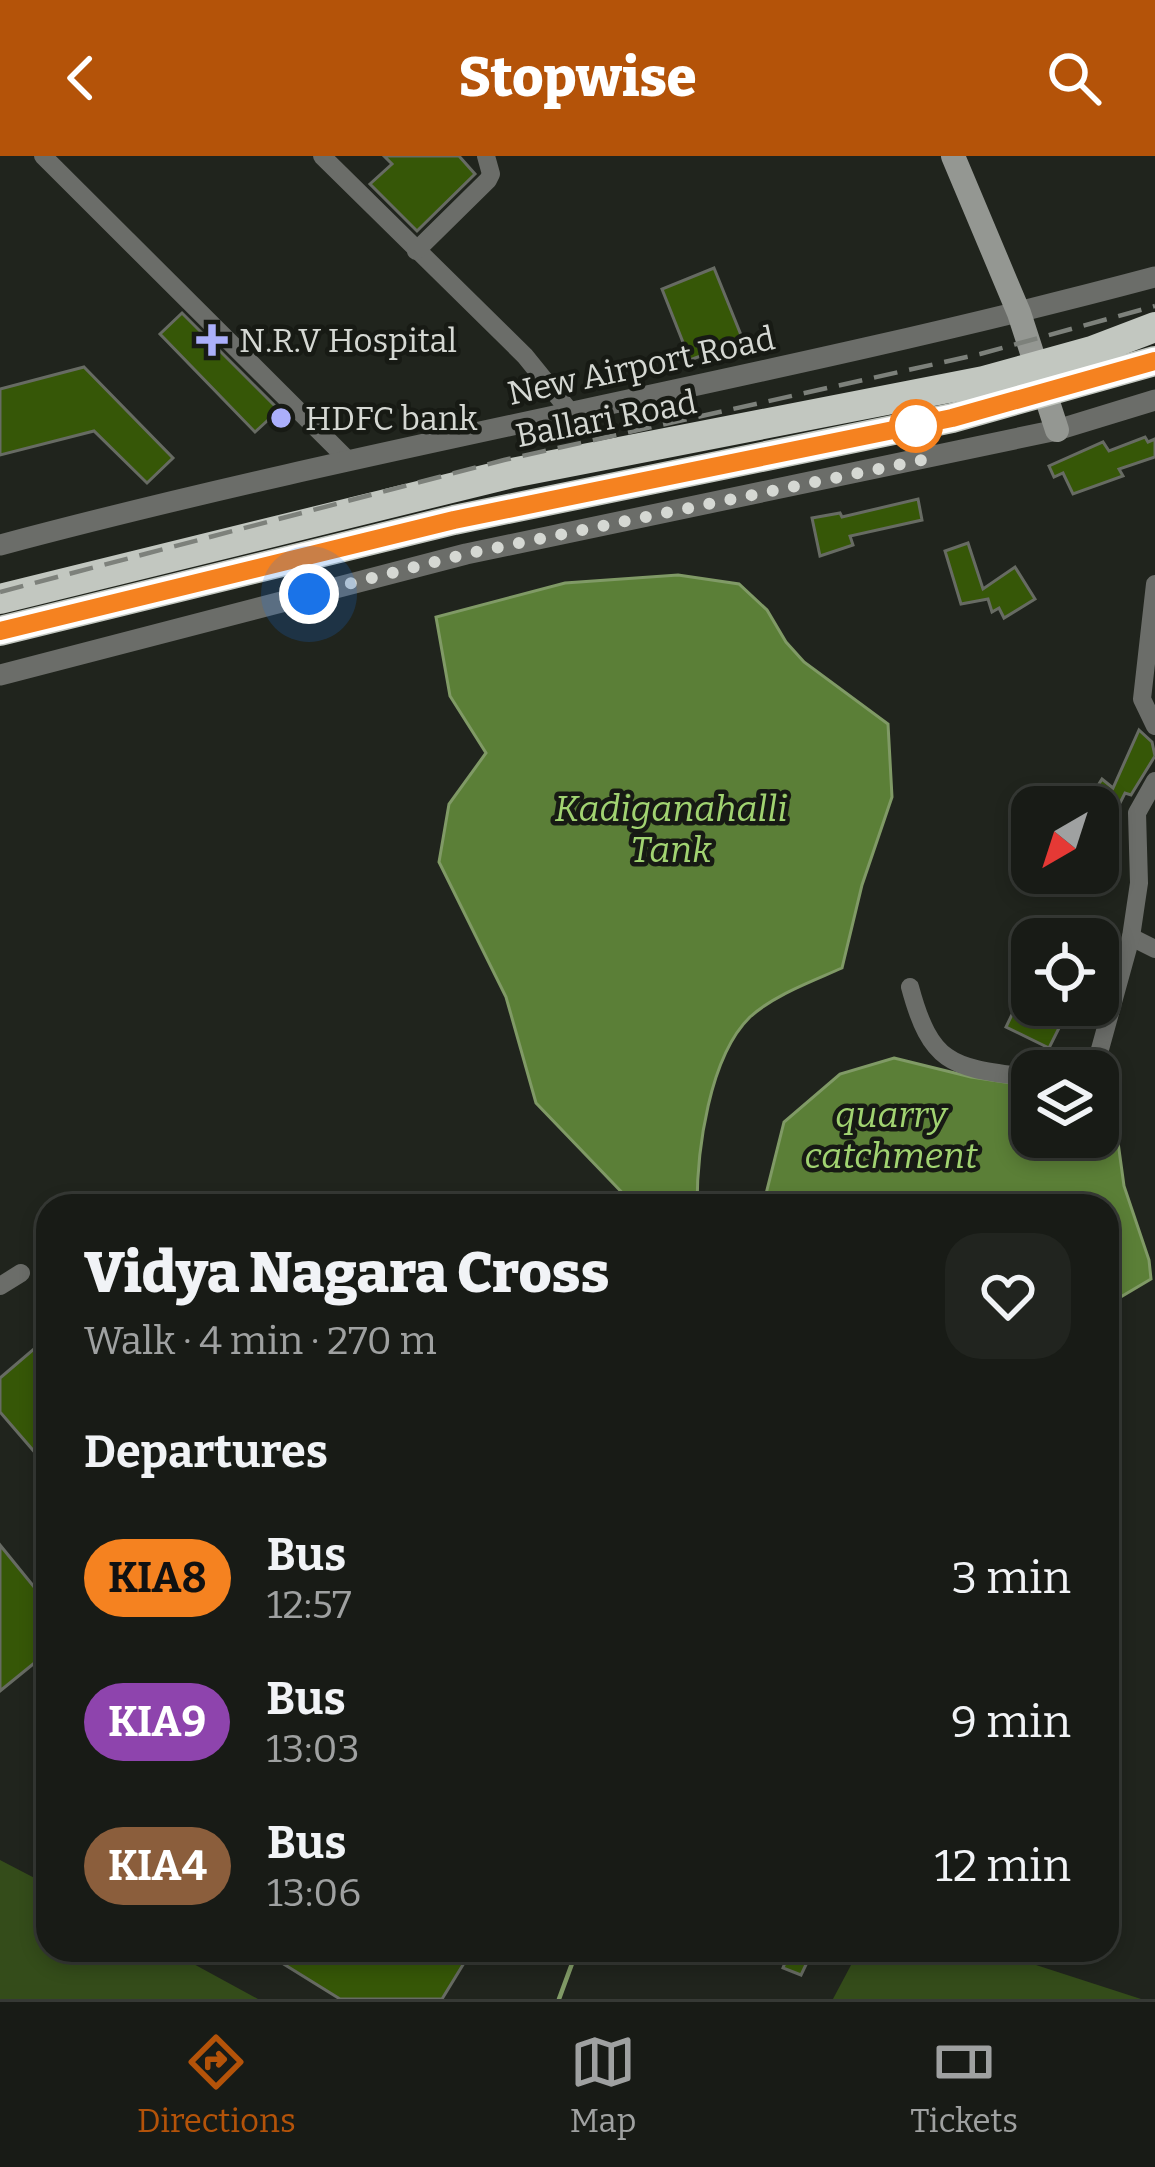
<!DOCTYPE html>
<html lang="en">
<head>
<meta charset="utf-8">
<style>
	:root { --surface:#181b16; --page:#21241f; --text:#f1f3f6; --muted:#9fa1a1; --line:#363935; --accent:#b45309 }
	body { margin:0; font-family:Bitter,serif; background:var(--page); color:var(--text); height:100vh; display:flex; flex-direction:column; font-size:45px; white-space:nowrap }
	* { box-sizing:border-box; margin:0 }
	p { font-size:39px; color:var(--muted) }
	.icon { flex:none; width:66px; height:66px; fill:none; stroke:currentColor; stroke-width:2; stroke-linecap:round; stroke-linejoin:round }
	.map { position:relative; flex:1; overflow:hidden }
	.sheet { position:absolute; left:36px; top:1038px; width:1083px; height:768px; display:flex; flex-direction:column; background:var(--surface); border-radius:36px; box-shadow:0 6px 18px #0003,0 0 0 3px var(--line) }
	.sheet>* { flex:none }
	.badge { padding:0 24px; border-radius:39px; font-size:42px; line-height:78px }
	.needle { width:78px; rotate:219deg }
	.buttons { position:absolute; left:1011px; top:630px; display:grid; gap:24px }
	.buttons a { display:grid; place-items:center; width:108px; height:108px; border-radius:24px; background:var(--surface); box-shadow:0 6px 18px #0003,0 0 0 3px var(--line); font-size:60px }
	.you { position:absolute; width:60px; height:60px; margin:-30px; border:9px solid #fff; border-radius:50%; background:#1a73e8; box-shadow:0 0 0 18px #1a73e833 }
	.map>.badge { position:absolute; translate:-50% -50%; box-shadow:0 0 0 6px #fff }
	h2 { padding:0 48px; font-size:45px; line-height:108px }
	.round { display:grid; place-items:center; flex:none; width:126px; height:126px; border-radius:36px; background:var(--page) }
	.summary { display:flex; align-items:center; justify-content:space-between; height:204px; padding:0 48px }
	h1 { font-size:57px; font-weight:800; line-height:90px }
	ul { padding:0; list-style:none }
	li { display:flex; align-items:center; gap:36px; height:144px; padding:0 48px }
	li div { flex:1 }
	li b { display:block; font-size:45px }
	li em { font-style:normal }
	li .badge { min-width:132px; font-weight:700; text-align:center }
	header { display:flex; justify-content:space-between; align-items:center; height:156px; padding:0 48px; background:var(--accent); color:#fff; font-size:54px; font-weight:800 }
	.tabs { display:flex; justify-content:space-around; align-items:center; height:168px; border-top:3px solid var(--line); background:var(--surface); font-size:33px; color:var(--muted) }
	.tabs a { display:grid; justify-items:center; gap:6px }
	.tabs .current { color:var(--accent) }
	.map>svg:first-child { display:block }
	.green { fill:#344c1a }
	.water { fill:#5b7f37; stroke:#809a66; stroke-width:3 }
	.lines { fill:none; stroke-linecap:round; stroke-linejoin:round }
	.stream { stroke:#809a66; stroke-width:4.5 }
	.building { fill:#365707; stroke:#676b63; stroke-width:3 }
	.minor { stroke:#6b6d69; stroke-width:18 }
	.tertiary { stroke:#6b6d69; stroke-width:21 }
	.secondary { stroke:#949792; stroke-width:24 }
	.trunk { stroke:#c2c7c0; stroke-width:30 }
	.rail { stroke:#7d817b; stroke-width:4.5; stroke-dasharray:24 12; stroke-linecap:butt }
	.line-casing { stroke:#fff; stroke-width:27 }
	.line { stroke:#f58220; stroke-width:18 }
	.walk { stroke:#d5d8d3; stroke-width:12; stroke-dasharray:0 21.6 }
	.poi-dot { fill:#abaffb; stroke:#171a14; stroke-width:4.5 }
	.stop-dot { fill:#fff; stroke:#f58220; stroke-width:6 }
	.labels { text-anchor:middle; stroke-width:9; stroke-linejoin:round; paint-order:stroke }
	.poi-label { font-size:33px; fill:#d5d8d3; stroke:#171a14; text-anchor:start }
	.street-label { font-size:33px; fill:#d5d8d3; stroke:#171a14 }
	.water-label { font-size:36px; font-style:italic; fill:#a1d371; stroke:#171a14 }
</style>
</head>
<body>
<header><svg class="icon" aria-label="back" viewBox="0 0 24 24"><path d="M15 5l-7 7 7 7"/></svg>Stopwise<svg class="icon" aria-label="search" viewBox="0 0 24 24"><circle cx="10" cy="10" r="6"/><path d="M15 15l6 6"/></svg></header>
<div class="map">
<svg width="1155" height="1843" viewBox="0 0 1155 1843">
	<rect width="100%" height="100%" fill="#20241d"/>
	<!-- green -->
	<g class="green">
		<polygon points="0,1704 48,1729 48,1794 168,1794 258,1843 0,1843"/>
		<polygon points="859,1794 990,1794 1141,1843 833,1843"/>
	</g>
	<!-- water -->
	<g class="water">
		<path d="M678,419L739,428L767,454L786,486L804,506L888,568L892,641L862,729L842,812C813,825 774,839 750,861C709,901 697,995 697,1050H635L536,947L506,841L439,706L449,648L486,597L450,540L436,461L565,427Z"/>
		<polygon points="894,902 971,921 1032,930 1032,981 1098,981 1098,950 1114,957 1124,1030 1149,1104 1151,1123 1107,1149 1107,1050 763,1050 784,966 840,918"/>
	</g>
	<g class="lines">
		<!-- stream -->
		<polyline class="stream" points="559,1843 577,1794"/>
	</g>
	<!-- building -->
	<g class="building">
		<polygon points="384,0 459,0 475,18 417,75 370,28 392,8"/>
		<polygon points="714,112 743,184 690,204 662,133"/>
		<polygon points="182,157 279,254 255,276 160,178"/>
		<polygon points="84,211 173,302 147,327 94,275 0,299 0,233"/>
		<polygon points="1145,281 1148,286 1155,283 1155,301 1119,313 1123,320 1073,338 1063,317 1054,321 1049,310 1103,286 1109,295"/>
		<polygon points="918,343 922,364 850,380 853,389 820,400 812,362 840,357 842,361"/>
		<polygon points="968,387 983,433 1015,411 1035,443 1004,462 999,452 992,456 988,443 961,448 945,395"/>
		<polygon points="1139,574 1152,586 1155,600 1131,639 1125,637 1098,691 1098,660 1105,648 1092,639 1102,623 1113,632"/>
		<polygon points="1019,844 1061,868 1049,892 1006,871"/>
		<polygon points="35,1192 48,1207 48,1291 38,1300 0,1256 0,1222"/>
		<polygon points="0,1389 48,1448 48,1496 0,1535"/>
		<polygon points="261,1794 472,1794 442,1843 340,1843"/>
		<polygon points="790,1794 813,1794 801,1819 783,1812"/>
	</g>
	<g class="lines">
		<!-- minor -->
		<g class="minor">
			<polyline points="43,0 349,305"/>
			<polyline points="322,0 525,200 572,258"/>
			<polyline points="416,95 488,24 491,18 486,0"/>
			<polyline points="1155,428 1142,543 1155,570"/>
			<polyline points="1131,781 1155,793"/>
			<path d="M910,831C932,913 955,911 1032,922"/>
			<polyline points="1094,915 1131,781 1139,727 1137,657 1155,625"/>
			<polyline points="0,1130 21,1117"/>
		</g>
		<!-- tertiary -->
		<g class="tertiary">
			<path d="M0,389C382,287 773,223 1155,121"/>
			<polyline points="0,519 466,398 1057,274 1155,244"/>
		</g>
		<!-- secondary -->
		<polyline class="secondary" points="953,0 1019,157 1057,274"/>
		<!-- trunk -->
		<g class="trunk">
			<polyline points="0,443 512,317 984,225 1092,195 1155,171"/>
			<polyline points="0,475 454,364 952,262 1155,205"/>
		</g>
		<!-- rail -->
		<polyline class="rail" points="0,436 504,304 980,198 1155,150"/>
	</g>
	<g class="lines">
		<defs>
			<polyline id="line" points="0,475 454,364 952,262 1155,205"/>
		</defs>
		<!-- line casing -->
		<use href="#line" class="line-casing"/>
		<!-- line -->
		<use href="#line" class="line"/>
		<!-- walk -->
		<polyline class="walk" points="309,438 466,398 922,304 916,270"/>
	</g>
	<!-- markers -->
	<g class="poi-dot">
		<path d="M206 166h12v12h12v12h-12v12h-12v-12h-12v-12h12z"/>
		<circle cx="281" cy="262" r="12"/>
	</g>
	<circle class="stop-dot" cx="916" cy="270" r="24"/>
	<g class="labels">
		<!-- poi labels -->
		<g class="poi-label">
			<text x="239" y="196">N.R.V Hospital</text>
			<text x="305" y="274">HDFC bank</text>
		</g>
		<!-- street labels -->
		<g class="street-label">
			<text transform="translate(641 209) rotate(-12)" y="12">New Airport Road</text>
			<text transform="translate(606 262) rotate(-11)" y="12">Ballari Road</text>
		</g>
		<!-- water labels -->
		<g class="water-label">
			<text x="671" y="665">Kadiganahalli<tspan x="671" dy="41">Tank</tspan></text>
			<text x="891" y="971">quarry<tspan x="891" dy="41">catchment</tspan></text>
		</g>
	</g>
</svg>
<div class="buttons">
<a><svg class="needle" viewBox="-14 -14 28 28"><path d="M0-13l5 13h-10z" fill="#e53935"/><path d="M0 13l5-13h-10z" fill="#9fa1a1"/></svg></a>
<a><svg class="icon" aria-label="locate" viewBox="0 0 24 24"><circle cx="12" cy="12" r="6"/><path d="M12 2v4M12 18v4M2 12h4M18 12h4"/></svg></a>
<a><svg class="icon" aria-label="layers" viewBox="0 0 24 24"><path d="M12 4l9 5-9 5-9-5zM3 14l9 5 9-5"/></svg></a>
</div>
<div class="you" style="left:309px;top:438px"></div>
<section class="sheet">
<div class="summary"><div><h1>Vidya Nagara Cross</h1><p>Walk · 4 min · 270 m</p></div><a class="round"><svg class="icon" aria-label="heart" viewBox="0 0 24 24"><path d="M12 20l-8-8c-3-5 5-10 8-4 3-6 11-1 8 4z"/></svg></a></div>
<h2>Departures</h2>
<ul>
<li><span class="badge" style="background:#f58220;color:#111">KIA8</span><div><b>Bus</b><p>12:57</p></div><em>3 min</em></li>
<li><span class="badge" style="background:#8e44ad;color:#fff">KIA9</span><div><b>Bus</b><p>13:03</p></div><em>9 min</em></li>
<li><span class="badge" style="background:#8b5e3c;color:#fff">KIA4</span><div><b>Bus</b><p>13:06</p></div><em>12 min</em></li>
</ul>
</section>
</div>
<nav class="tabs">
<a class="current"><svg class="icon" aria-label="directions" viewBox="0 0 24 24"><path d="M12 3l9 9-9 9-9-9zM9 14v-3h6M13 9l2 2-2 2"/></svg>Directions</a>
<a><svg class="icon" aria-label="map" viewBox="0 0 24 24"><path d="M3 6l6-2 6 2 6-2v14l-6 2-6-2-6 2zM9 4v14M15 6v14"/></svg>Map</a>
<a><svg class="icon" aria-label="tickets" viewBox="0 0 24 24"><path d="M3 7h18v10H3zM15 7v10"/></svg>Tickets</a>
</nav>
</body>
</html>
